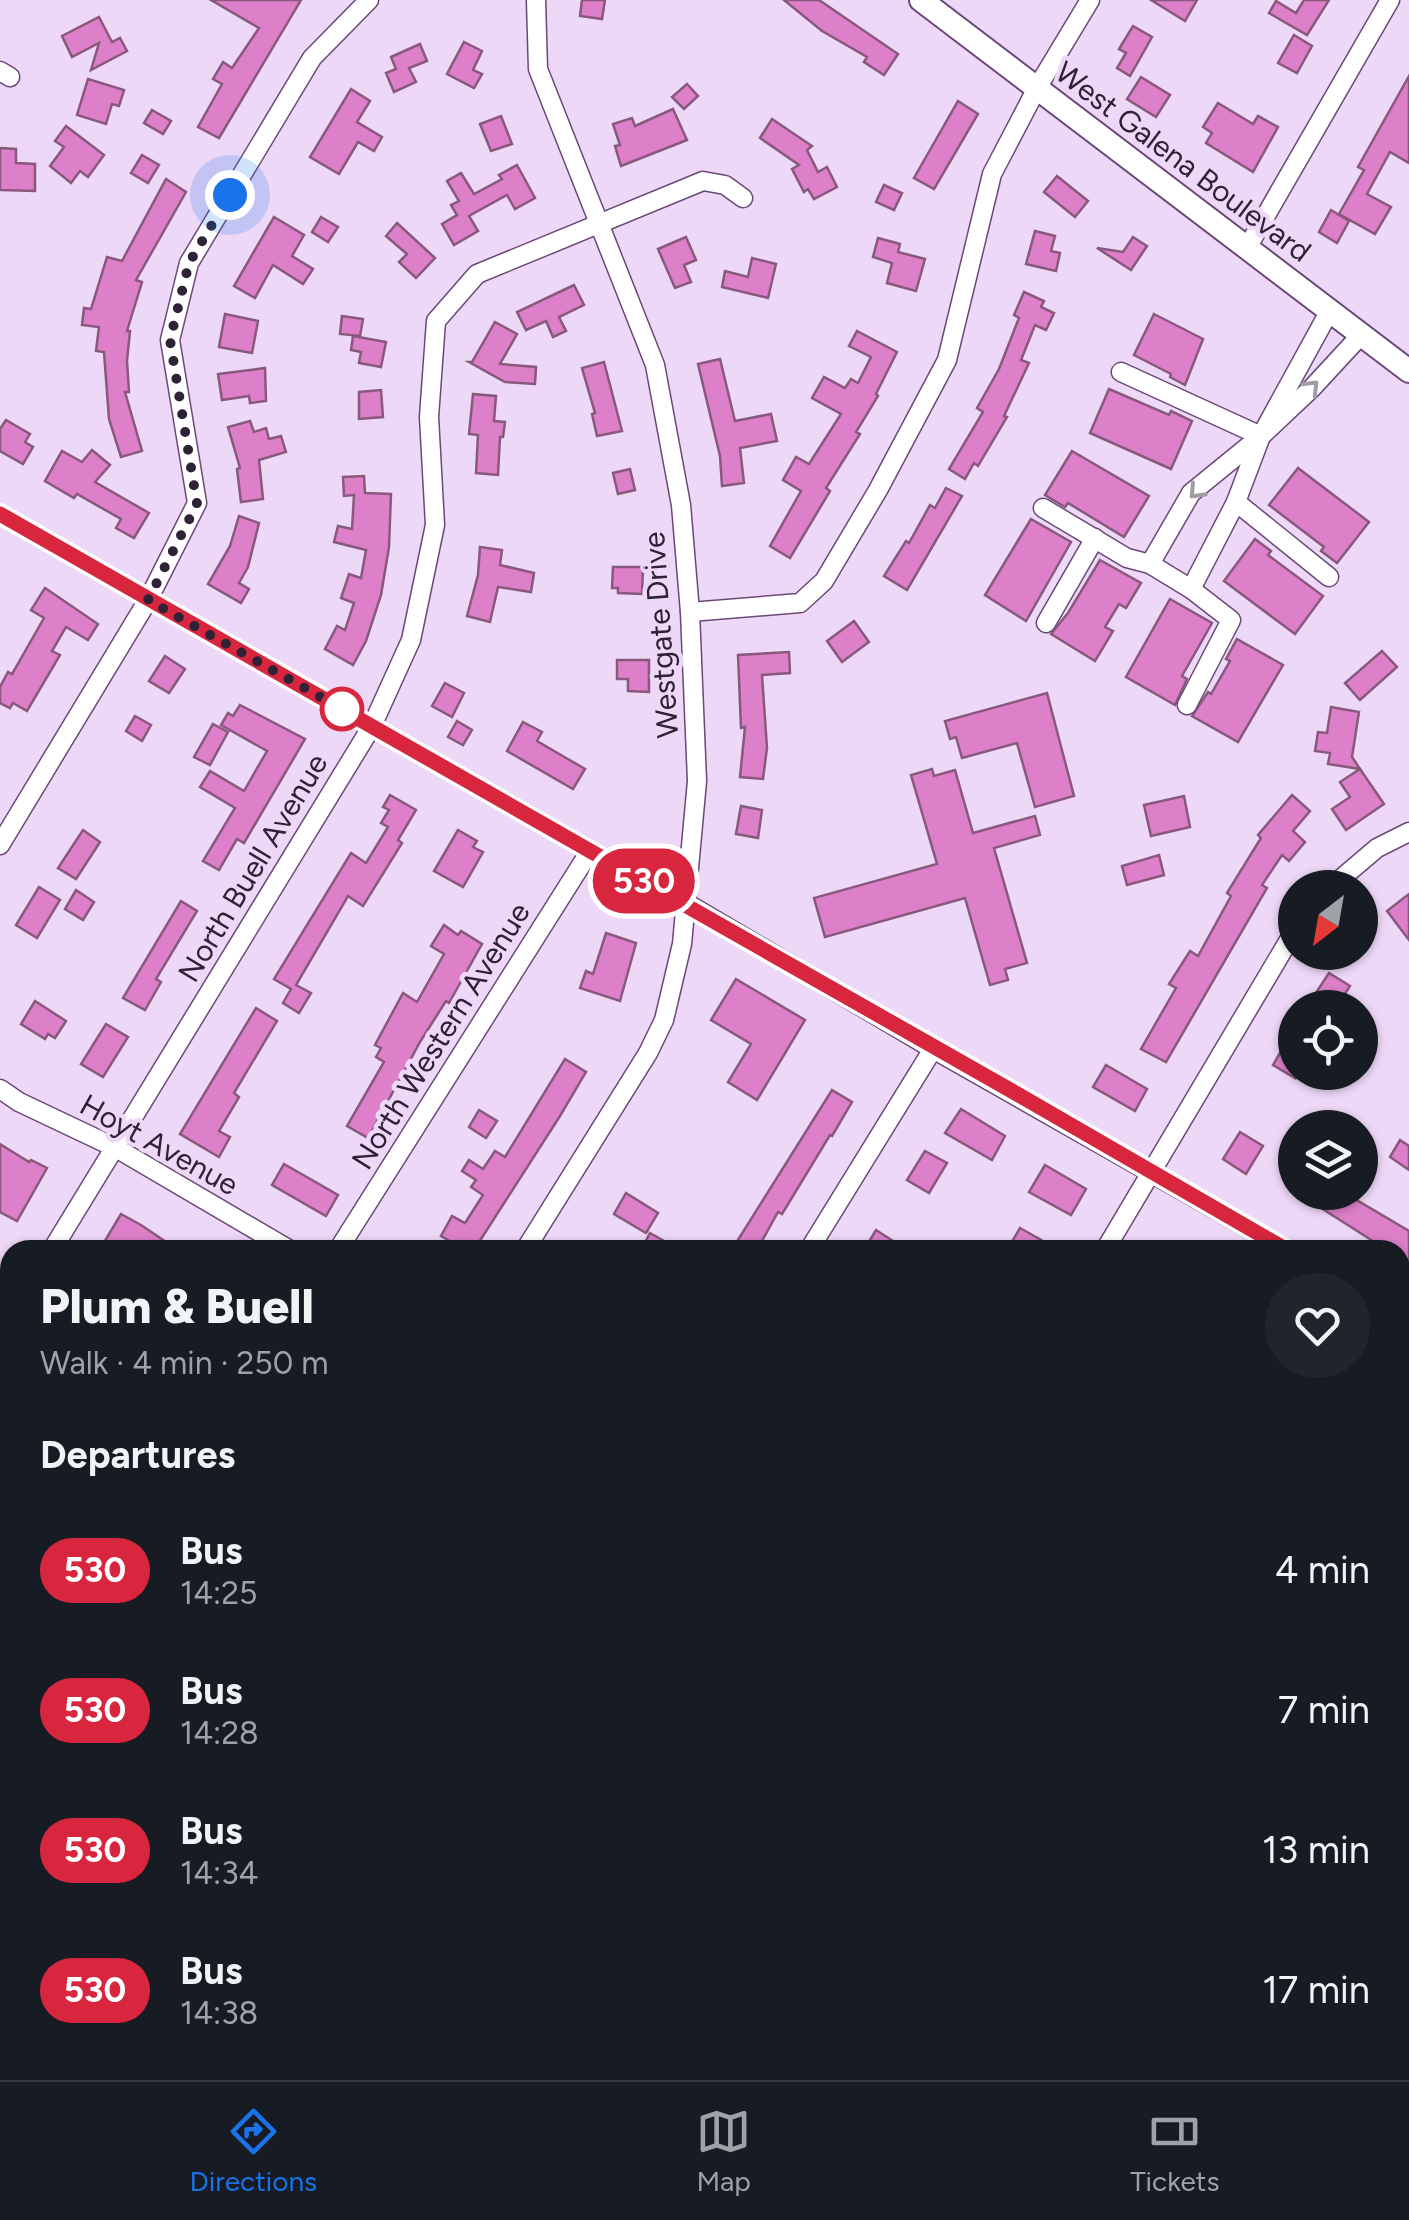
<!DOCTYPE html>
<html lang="en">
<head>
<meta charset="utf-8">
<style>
	:root { --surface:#171b24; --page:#20242c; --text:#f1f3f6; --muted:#9ea1a6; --line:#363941; --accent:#1a73e8 }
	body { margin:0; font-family:Figtree,sans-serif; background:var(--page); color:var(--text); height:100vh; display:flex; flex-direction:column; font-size:38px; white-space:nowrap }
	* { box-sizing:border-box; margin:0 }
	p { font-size:32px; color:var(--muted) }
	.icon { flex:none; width:55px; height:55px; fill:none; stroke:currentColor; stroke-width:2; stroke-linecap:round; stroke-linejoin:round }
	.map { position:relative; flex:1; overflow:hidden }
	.panel { position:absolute; left:0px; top:1240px; width:1410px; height:840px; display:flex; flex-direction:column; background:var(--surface); border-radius:30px 30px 0 0; box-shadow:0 2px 8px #0004 }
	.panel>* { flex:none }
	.badge { padding:0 20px; border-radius:32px; font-size:35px; line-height:65px }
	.needle { width:65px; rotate:211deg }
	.controls { position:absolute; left:1278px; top:870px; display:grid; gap:20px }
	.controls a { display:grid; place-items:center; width:100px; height:100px; border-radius:50%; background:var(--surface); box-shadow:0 2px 8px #0004; font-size:50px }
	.you { position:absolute; width:50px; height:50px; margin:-25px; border:8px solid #fff; border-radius:50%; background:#1a73e8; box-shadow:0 0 0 15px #1a73e833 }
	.map>.badge { position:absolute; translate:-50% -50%; box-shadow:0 0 0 5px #fff }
	h2 { padding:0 40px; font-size:38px; line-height:90px }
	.round { display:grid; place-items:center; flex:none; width:105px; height:105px; border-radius:52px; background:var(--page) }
	.summary { display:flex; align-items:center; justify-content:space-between; height:170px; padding:0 40px }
	h1 { font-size:48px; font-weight:800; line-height:75px }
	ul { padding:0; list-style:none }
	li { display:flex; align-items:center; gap:30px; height:140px; padding:0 40px }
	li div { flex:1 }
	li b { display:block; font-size:38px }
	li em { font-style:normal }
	li .badge { min-width:110px; font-weight:700; text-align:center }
	.menu { display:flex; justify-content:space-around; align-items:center; height:140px; border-top:2px solid var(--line); background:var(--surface); font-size:28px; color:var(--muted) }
	.menu a { display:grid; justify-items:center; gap:5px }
	.menu .current { color:var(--accent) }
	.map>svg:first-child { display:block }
	.building { fill:#dd80c9; stroke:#89587d; stroke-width:2.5 }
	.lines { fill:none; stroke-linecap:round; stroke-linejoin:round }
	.minor-casing { stroke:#6a4978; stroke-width:21 }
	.major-casing { stroke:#6a4978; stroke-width:26 }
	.minor { stroke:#fff; stroke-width:18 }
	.major { stroke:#fff; stroke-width:22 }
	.oneway { stroke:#a29ca5 }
	.line-casing { stroke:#fff; stroke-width:22 }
	.line { stroke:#d7263d; stroke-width:15 }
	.walk { stroke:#302236; stroke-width:10; stroke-dasharray:0 18 }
	.stop-dot { fill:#fff; stroke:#d7263d; stroke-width:5 }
	.labels { text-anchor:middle; stroke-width:9; stroke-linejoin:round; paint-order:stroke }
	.street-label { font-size:30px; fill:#302236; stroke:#eed8f8 }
</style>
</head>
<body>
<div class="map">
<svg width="1409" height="2080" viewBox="0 0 1409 2080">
	<rect width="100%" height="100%" fill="#eed8f8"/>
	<!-- building -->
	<g class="building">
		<polygon points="211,0 301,0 219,138 198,127 222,84 213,79 223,62 232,68 259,28"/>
		<polygon points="582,0 605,0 602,19 580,16"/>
		<polygon points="784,0 819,0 898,54 884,75 864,62 867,57 822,31"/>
		<polygon points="1151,0 1197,0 1185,21"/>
		<polygon points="1304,0 1329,0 1307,35 1269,13 1276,1 1296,13"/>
		<polygon points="99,17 112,42 120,38 127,51 91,70 99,43 72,57 62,36"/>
		<polygon points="1133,26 1152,37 1130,76 1117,68 1126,53 1119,49"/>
		<polygon points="1294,35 1312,46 1297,73 1278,63"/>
		<polygon points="464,42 482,51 473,70 482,74 474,88 447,74"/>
		<polygon points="420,44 427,61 409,68 416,82 394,92 386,73 396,69 391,57"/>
		<polygon points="1409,76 1409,163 1390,152 1367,194 1391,207 1375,234 1339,214 1364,170 1358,167"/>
		<polygon points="1141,77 1170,95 1156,117 1127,99"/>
		<polygon points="88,79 124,90 119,106 112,104 106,124 77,115"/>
		<polygon points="687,84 698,96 684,109 672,97"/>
		<polygon points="351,89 370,101 357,122 382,137 374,151 358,142 339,174 310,157"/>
		<polygon points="958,101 978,114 934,189 914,178"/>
		<polygon points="1218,103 1253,124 1258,116 1278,127 1253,172 1206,143 1212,133 1203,127"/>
		<polygon points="673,109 687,140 621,166 615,146 620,145 613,124 632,118 635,126"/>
		<polygon points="152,110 171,121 163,134 144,123"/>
		<polygon points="501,116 512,144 491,151 480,124"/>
		<polygon points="772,119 812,146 807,150 818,172 827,167 837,187 814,199 808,189 804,192 792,169 799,165 760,138"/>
		<polygon points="66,126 104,155 88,177 80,171 71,183 50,166 64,147 55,141"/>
		<polygon points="0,148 16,149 16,163 35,164 35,191 0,190"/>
		<polygon points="142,155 159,165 148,183 131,173"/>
		<polygon points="517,165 535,198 515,209 507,195 469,216 478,231 454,245 442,224 457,215 451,205 459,201 447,181 461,173 474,194 502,179 499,175"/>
		<polygon points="1057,176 1088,201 1075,217 1044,192"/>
		<polygon points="166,179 186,192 136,280 142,282 127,331 130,331 127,361 129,392 125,392 142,451 121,457 109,419 104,352 96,351 99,327 82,325 84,308 91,309 107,257 122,261"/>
		<polygon points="884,185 902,193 894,210 876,202"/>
		<polygon points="1331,210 1349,221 1337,243 1319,232"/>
		<polygon points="274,217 304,235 292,256 313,269 303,284 273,265 255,298 234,286"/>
		<polygon points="321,217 338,227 328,242 312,232"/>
		<polygon points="397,223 435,258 416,278 399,262 407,254 386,236"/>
		<polygon points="1035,231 1055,236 1051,251 1060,253 1056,271 1026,264"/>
		<polygon points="686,237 696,260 684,265 691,282 675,288 658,249"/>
		<polygon points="1133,237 1147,246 1131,270 1097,248 1123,252"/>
		<polygon points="878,238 900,244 898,252 925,259 916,291 887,283 892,263 873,257"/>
		<polygon points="752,258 776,264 768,298 722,287 725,271 748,277"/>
		<polygon points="574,285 584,305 559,317 566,331 553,337 546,321 526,330 517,312"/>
		<polygon points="1024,292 1044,301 1041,307 1054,313 1046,330 1035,325 1021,360 1029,363 1004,416 1007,417 978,466 974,463 965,479 949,469 983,412 977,408 999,369 1019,318 1014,315"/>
		<polygon points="225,314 258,321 252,353 219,347"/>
		<polygon points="1154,314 1203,339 1185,385 1170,377 1171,374 1134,355"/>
		<polygon points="342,316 363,319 360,336 340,334"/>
		<polygon points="495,322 517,334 500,364 536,367 535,384 505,382 469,362 472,362"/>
		<polygon points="857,331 897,352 876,394 878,396 856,432 860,434 826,488 830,491 790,558 770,546 801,491 783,480 796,457 809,464 841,414 812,398 824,377 845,388 851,379 858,383 871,357 849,346"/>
		<polygon points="353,336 386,342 381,367 359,363 361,352 351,350"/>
		<polygon points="720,359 735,421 771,414 777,441 740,448 744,483 722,486 720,456 698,364"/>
		<polygon points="604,362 622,431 597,436 592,414 595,413 582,368"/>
		<polygon points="265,368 266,401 250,403 249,396 222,400 218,374"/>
		<polygon points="1109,389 1169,415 1171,411 1192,421 1171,469 1090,433"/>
		<polygon points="381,390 383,417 359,419 359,392"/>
		<polygon points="473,394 496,396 494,421 505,422 503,437 500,437 498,475 476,473 478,435 469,434"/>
		<polygon points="6,420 30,434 25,442 33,447 23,464 0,451 0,429"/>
		<polygon points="250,421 254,432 266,428 269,439 281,436 286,452 259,460 263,499 241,502 237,469 240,468 228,427"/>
		<polygon points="92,450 110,465 95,482 149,513 134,538 116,528 121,519 77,494 74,498 45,481 62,451 82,462"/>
		<polygon points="1072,451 1149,496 1124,537 1068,503 1065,507 1045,495"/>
		<polygon points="1298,468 1369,522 1337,563 1321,551 1324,547 1269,505"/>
		<polygon points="630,469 635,490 618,494 613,473"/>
		<polygon points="364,476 365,493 391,494 389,547 381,595 366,641 353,665 325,649 337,626 345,630 354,603 341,598 349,574 361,578 366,550 334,542 338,526 352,529 354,495 344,496 343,477"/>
		<polygon points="946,488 962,496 907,590 884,576 906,541 909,543 930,505 935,508"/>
		<polygon points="239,516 259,523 248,567 239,583 249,589 241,603 208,584 230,546"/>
		<polygon points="1031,519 1071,542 1026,621 985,595"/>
		<polygon points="1255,539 1271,551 1268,555 1323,596 1295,634 1224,581"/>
		<polygon points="480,547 502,550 500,565 534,573 531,592 498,587 490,622 467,616 478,575"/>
		<polygon points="1100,560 1141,583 1126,608 1119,604 1105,627 1113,631 1095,661 1051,634 1068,613"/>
		<polygon points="613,567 643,567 642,594 618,593 618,588 612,588"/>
		<polygon points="45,588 98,624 88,640 66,627 52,651 60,655 27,711 13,703 10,708 0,703 0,687 8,672 12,674 44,618 31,610"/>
		<polygon points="1170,599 1212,623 1182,676 1187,679 1175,705 1126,677"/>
		<polygon points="854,621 869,642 842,662 827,641"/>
		<polygon points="1237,639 1283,665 1238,742 1192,716 1208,692 1211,694 1230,661 1226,659"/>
		<polygon points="1382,651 1397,667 1360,700 1345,683"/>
		<polygon points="789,652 790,673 762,675 767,748 763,779 740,777 745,727 741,728 738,655"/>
		<polygon points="165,656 185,669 169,693 149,681"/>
		<polygon points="617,660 649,660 649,692 628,691 628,679 617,679"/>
		<polygon points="445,683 464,693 452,717 432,706"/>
		<polygon points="1047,693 1074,796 1035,807 1017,743 962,758 956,737 950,739 945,721"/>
		<polygon points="240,705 305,739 244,843 237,839 219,870 203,861 235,808 200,787 210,771 244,791 267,751 221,725 228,713 233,716"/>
		<polygon points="1331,707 1359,712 1352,757 1360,769 1328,764 1330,753 1315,751 1318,732 1327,733"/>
		<polygon points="135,716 151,725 142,741 126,731"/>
		<polygon points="457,721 472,730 463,745 448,737"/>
		<polygon points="523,722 542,732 537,741 585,769 573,789 507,751"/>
		<polygon points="213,724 228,732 210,765 194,757"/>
		<polygon points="932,769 934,776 955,770 973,833 1035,816 1040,835 994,848 1027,963 1005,969 1008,980 990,985 965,898 825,937 814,898 937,864 911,775"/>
		<polygon points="1360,769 1384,804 1346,830 1332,809 1350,797 1340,782"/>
		<polygon points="390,795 416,810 398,840 402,843 363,906 348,896 296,985 311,993 299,1013 283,1003 291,989 274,979 351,853 366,863 388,827 381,823 389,810 383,807"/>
		<polygon points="1292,795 1310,811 1293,831 1305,842 1289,861 1282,855 1262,885 1267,888 1166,1062 1141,1049 1176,988 1169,984 1190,951 1198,956 1231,896 1227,893 1261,838 1258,835"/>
		<polygon points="1184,796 1190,827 1151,836 1144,805"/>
		<polygon points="741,806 762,810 758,838 736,834"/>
		<polygon points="83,830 100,842 76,879 58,868"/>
		<polygon points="458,830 477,841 473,847 483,852 463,887 434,871"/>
		<polygon points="1159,855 1164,875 1127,885 1122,866"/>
		<polygon points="39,887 60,900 37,938 16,925"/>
		<polygon points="76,890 94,902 83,920 65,909"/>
		<polygon points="1409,894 1409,940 1387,911"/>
		<polygon points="181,901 197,911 156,979 161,982 145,1010 123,998"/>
		<polygon points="444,925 458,935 461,931 482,944 449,1003 446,1001 420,1042 368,1138 347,1126 384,1062 376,1057 381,1048 375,1045 403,993 417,1002 444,954 431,946"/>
		<polygon points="606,933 636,943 620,1001 580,988 586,971 593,974"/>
		<polygon points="1329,973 1350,986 1336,1008 1306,1008"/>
		<polygon points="736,979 805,1020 757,1100 728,1082 751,1044 711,1020"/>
		<polygon points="35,1001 66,1021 55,1038 48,1034 45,1039 21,1024"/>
		<polygon points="256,1008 277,1021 234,1093 239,1097 219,1131 230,1137 219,1157 180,1134"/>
		<polygon points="106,1024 128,1037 103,1077 81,1064"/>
		<polygon points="1295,1027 1295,1078 1273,1065"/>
		<polygon points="565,1059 586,1072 560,1116 474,1250 451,1250 455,1244 441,1236 452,1216 465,1223 483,1195 471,1187 476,1180 462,1171 469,1160 483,1169 495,1151 505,1157"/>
		<polygon points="1106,1065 1147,1089 1135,1111 1093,1087"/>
		<polygon points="832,1090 852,1102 832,1136 830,1135 782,1214 778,1212 757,1250 749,1250 736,1243"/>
		<polygon points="961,1109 1005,1136 992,1160 945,1133"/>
		<polygon points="479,1110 497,1121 486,1138 469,1127"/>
		<polygon points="1240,1132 1263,1146 1246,1174 1223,1159"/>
		<polygon points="1400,1140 1409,1146 1409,1170 1390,1157"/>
		<polygon points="0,1144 29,1162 31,1160 47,1168 17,1221 0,1212"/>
		<polygon points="925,1151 947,1163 929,1193 907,1180"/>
		<polygon points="284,1164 338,1195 326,1216 272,1185"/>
		<polygon points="1045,1165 1086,1189 1071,1215 1029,1192"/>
		<polygon points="1296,1192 1343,1192 1409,1231 1409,1263 1400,1257 1400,1250 1387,1250"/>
		<polygon points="626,1193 658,1213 646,1233 614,1214"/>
		<polygon points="121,1214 141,1225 178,1250 113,1250 103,1244"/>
		<polygon points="1020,1228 1059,1250 1019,1250 1010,1245"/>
		<polygon points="876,1230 907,1250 864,1250"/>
		<polygon points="650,1233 680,1250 641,1250"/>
	</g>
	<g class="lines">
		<defs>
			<g id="minor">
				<polyline points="0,71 10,77"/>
				<polyline points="1247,248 1390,0"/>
				<polyline points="1121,372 1261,436"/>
				<polyline points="1236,502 1329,577"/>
				<polyline points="1043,508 1127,558 1150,564 1191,589 1231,620 1187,705"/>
				<polyline points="0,514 636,877 688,904 933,1049 1287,1250"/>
				<polyline points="1150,564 1191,493 1261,436 1312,388 1361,335"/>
				<polyline points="1191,589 1236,502 1261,436 1329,312"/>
				<polyline points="690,612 800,603 824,581 878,490 947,360 992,174 1037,88 1090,0"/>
				<polyline points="1046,623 1095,538"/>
				<polyline points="0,845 148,600 197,503 170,340 189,263 312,58 369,0"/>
				<polyline points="1330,888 1377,848 1409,832"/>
				<polyline points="0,1089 19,1102 116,1148 290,1250"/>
				<polyline points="52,1250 372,726 411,640 435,525 429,417 436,321 477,274 703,181 725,185 743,198"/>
				<polyline points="338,1250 590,851"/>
				<polyline points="525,1250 648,1053 664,1020 682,944 697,781 690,612 681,505 655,365 538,69 536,0"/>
				<polyline points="809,1250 933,1049"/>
				<polyline points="1105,1250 1295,930"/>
				<polyline points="1400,1315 1409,1320"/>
				<polyline points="0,1333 10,1317"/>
				<polyline points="1400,1531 1409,1516"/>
				<polyline points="1400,1609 1409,1615"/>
				<polyline points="0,1698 10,1704"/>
				<polyline points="1400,1911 1409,1917"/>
				<polyline points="0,1996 10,2002"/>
				<polyline points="127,2070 144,2080"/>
				<polyline points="649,2070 667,2080"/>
				<polyline points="1190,2070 1206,2080"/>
				<polyline points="51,2080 52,2070"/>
				<polyline points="1065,2080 1071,2070"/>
			</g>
			<polyline id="major" points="921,0 1409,371"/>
		</defs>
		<!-- minor casing -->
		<use href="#minor" class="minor-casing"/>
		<!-- major casing -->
		<use href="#major" class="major-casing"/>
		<!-- minor -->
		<use href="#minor" class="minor"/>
		<!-- major -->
		<use href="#major" class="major"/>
	</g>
	<!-- one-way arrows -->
	<defs><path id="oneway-chevron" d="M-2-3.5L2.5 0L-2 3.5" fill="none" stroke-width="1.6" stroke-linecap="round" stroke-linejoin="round" transform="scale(2.5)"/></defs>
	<g class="oneway">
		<use href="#oneway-chevron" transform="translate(1312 387) rotate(-45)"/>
		<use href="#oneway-chevron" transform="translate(1196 492) rotate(133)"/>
	</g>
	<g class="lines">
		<defs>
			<path id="line" d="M0,514L613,864C839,991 1063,1120 1287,1250"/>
		</defs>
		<!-- line casing -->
		<use href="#line" class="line-casing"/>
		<!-- line -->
		<use href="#line" class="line"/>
		<!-- walk -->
		<polyline class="walk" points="230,195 189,263 170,340 197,504 148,600 342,709"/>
	</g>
	<!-- markers -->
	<circle class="stop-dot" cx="342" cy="709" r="20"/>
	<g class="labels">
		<!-- street labels -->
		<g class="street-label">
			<text transform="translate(1183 162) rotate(37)" y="10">West Galena Boulevard</text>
			<text transform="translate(661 635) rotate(-94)" y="10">Westgate Drive</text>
			<text transform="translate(253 868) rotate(-59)" y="10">North Buell Avenue</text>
			<text transform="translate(441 1036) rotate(-58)" y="10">North Western Avenue</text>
			<text transform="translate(159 1145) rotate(29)" y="10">Hoyt Avenue</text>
		</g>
	</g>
</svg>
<div class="controls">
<a><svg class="needle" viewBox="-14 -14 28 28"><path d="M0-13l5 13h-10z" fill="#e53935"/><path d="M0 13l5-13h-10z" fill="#9ea1a6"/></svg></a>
<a><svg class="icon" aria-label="locate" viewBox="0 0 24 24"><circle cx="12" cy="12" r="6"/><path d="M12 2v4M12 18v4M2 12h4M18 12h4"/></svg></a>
<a><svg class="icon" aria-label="layers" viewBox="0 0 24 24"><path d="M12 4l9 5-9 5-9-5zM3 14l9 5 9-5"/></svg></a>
</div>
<div class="you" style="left:230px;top:195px"></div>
<b class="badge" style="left:644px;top:881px;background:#d7263d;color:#fff">530</b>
<section class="panel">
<div class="summary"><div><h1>Plum &amp; Buell</h1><p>Walk · 4 min · 250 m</p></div><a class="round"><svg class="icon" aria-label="heart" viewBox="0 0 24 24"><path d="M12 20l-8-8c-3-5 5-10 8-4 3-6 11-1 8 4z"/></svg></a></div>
<h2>Departures</h2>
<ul>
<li><span class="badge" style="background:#d7263d;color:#fff">530</span><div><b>Bus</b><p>14:25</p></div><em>4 min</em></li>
<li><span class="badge" style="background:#d7263d;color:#fff">530</span><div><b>Bus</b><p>14:28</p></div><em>7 min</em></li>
<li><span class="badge" style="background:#d7263d;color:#fff">530</span><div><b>Bus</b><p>14:34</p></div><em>13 min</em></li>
<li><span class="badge" style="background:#d7263d;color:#fff">530</span><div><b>Bus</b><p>14:38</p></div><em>17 min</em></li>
</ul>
</section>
</div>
<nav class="menu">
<a class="current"><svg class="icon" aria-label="directions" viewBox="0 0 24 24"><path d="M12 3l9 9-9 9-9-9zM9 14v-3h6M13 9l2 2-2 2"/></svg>Directions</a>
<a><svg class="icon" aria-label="map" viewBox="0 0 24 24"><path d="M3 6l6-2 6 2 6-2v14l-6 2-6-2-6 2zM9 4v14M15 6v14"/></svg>Map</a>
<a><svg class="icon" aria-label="tickets" viewBox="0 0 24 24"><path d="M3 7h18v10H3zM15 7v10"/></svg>Tickets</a>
</nav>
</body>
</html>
